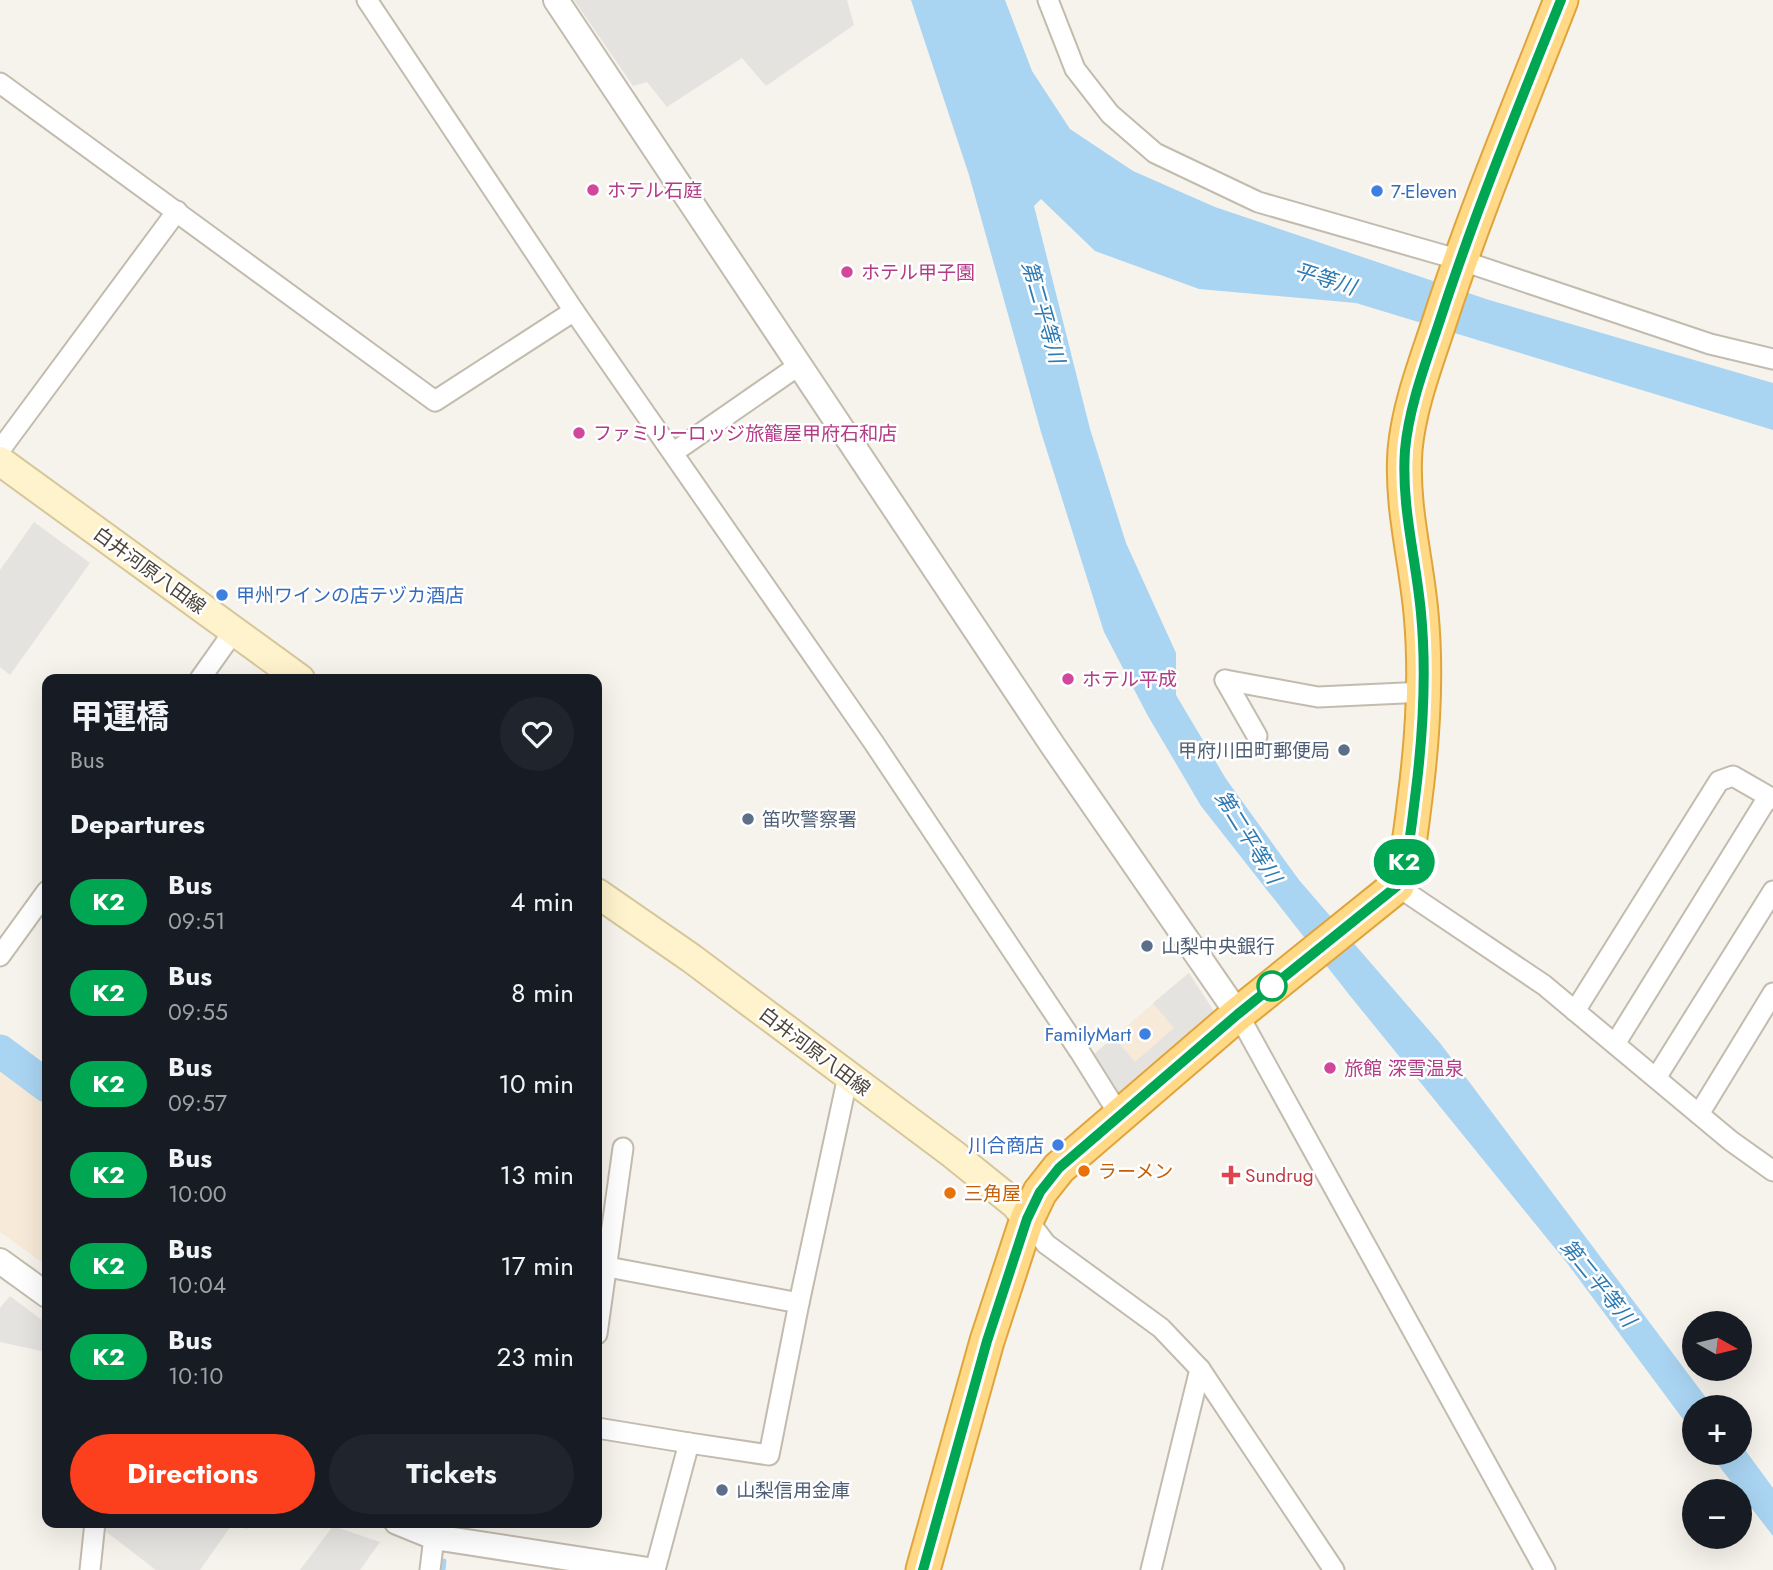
<!DOCTYPE html>
<html lang="en">
<head>
<meta charset="utf-8">
<style>
	:root { --surface:#171b24; --page:#20242c; --text:#f1f3f6; --muted:#9ea1a6; --accent:#fc3f1d }
	body { margin:0; font-family:Jost,"Noto Sans JP",sans-serif; background:var(--page); color:var(--text); height:100vh; display:flex; flex-direction:column; font-size:26px; white-space:nowrap }
	* { box-sizing:border-box; margin:0 }
	p { font-size:23px; color:var(--muted) }
	.icon { flex:none; width:38px; height:38px; fill:none; stroke:currentColor; stroke-width:2; stroke-linecap:round; stroke-linejoin:round }
	.map { position:relative; flex:1; overflow:hidden }
	.panel { position:absolute; left:42px; top:674px; width:560px; height:854px; display:flex; flex-direction:column; background:var(--surface); border-radius:14px; box-shadow:0 7px 28px #0002 }
	.panel>* { flex:none }
	.badge { padding:0 14px; border-radius:23px; font-size:24px; line-height:46px }
	.needle { width:46px; rotate:98deg }
	.fabs { position:absolute; left:1682px; top:1311px; display:grid; gap:14px }
	.fabs a { display:grid; place-items:center; width:70px; height:70px; border-radius:50%; background:var(--surface); box-shadow:0 7px 28px #0002; font-size:35px }
	.map>.badge { position:absolute; translate:-50% -50%; box-shadow:0 0 0 4px #fff }
	h2 { padding:0 28px; font-size:26px; line-height:63px }
	.round { display:grid; place-items:center; flex:none; width:74px; height:74px; border-radius:37px; background:var(--page) }
	.overview { display:flex; align-items:center; justify-content:space-between; height:119px; padding:0 28px }
	h1 { font-size:33px; font-weight:700; line-height:52px }
	.button { display:flex; gap:14px; margin-top:auto; padding:14px 28px }
	.button a { flex:1; height:80px; border-radius:42px; background:var(--accent); color:#fff; font-size:28px; font-weight:700; line-height:80px; text-align:center }
	.button a+a { background:var(--page); color:var(--text) }
	ul { padding:0; list-style:none }
	li { display:flex; align-items:center; gap:21px; height:91px; padding:0 28px }
	li div { flex:1 }
	li b { display:block; font-size:26px }
	li em { font-style:normal }
	li .badge { min-width:77px; font-weight:700; text-align:center }
	.map>svg:first-child { display:block }
	.commercial { fill:#f7ead8 }
	.parking { fill:#e5e3e0 }
	.water { fill:#a9d4f2 }
	.lines { fill:none; stroke-linecap:round; stroke-linejoin:round }
	.stream { stroke:#a9d4f2; stroke-width:5 }
	.river { stroke:#a9d4f2; stroke-width:33 }
	.minor-casing { stroke:#c2bbae; stroke-width:23 }
	.tertiary-casing { stroke:#c2bbae; stroke-width:28 }
	.secondary-casing { stroke:#d6c79b; stroke-width:32 }
	.trunk-casing { stroke:#e0a43c; stroke-width:37 }
	.minor { stroke:#fff; stroke-width:19 }
	.tertiary { stroke:#fff; stroke-width:24 }
	.secondary { stroke:#fff3cd; stroke-width:28 }
	.trunk { stroke:#ffd985; stroke-width:33 }
	.line-casing { stroke:#fff; stroke-width:16 }
	.line { stroke:#00a651; stroke-width:10 }
	.hotel-dot { fill:#d1479c; stroke:#fff; stroke-width:2.5 }
	.shop-dot { fill:#3f7fe0; stroke:#fff; stroke-width:2.5 }
	.service-dot { fill:#5c6f8a; stroke:#fff; stroke-width:2.5 }
	.stop-dot { fill:#fff; stroke:#00a651; stroke-width:3.5 }
	.food-dot { fill:#e8710a; stroke:#fff; stroke-width:2.5 }
	.health-dot { fill:#e0444e; stroke:#fff; stroke-width:2.5 }
	.labels { text-anchor:middle; stroke-width:5; stroke-linejoin:round; paint-order:stroke }
	.hotel-label { font-size:19px; fill:#b23c85; stroke:#fff; text-anchor:start }
	.shop-label { font-size:19px; fill:#366cbe; stroke:#fff; text-anchor:start }
	.street-label { font-size:19px; fill:#4b4439; stroke:#fff }
	.service-label { font-size:19px; fill:#4e5e75; stroke:#fff; text-anchor:start }
	.food-label { font-size:19px; fill:#c56008; stroke:#fff; text-anchor:start }
	.health-label { font-size:19px; fill:#be3a42; stroke:#fff; text-anchor:start }
	.water-label { font-size:21px; font-style:italic; fill:#2e7ab2; stroke:#fff }
</style>
</head>
<body>
<div class="map">
<svg width="1773" height="1570" viewBox="0 0 1773 1570">
	<rect width="100%" height="100%" fill="#f6f3ec"/>
	<!-- commercial -->
	<g class="commercial">
		<polygon points="1189,973 1213,1010 1123,1100 1093,1055"/>
		<polygon points="0,1068 47,1102 47,1266 0,1232"/>
	</g>
	<!-- parking -->
	<g class="parking">
		<polygon points="574,0 847,0 854,25 766,86 742,58 667,107 647,82 633,86"/>
		<polygon points="34,522 90,563 10,675 0,667 0,570"/>
		<polygon points="1189,973 1213,1010 1214,1017 1123,1100 1093,1055 1114,1037 1135,1062 1174,1028 1153,1003"/>
		<polygon points="10,1296 47,1324 47,1470 44,1470 46,1352 0,1342 0,1308"/>
		<polygon points="95,1523 95,1522 252,1523 247,1529 233,1523 200,1570 156,1570"/>
		<polygon points="333,1526 380,1542 360,1570 300,1570"/>
	</g>
	<!-- water -->
	<g class="water">
		<polygon points="911,0 1005,0 1032,71 1070,129 1133,171 1215,207 1489,300 1773,383 1773,430 1356,303 1199,289 1095,251 1041,199 1034,206 1090,429 1126,543 1176,653 1176,695 1226,779 1299,880 1440,1043 1713,1407 1694,1407 1694,1434 1567,1263 1351,997 1201,806 1148,716 1104,632 1041,432 969,175"/>
		<polygon points="1740,1443 1773,1488 1773,1536 1709,1453 1740,1452"/>
	</g>
	<g class="lines">
		<!-- stream -->
		<polyline class="stream" points="443,1570 444,1561"/>
		<!-- river -->
		<polyline class="river" points="0,1051 47,1086"/>
		<defs>
			<g id="minor">
				<polyline points="367,0 574,311 874,743 1080,1052 1120,1116"/>
				<polyline points="1048,0 1075,69 1110,114 1155,153 1258,202 1460,260 1710,344 1773,359"/>
				<polyline points="0,83 435,401 574,311"/>
				<polyline points="0,450 177,211"/>
				<polyline points="674,452 798,366"/>
				<polyline points="200,679 234,631"/>
				<polyline points="1225,680 1318,697 1425,692"/>
				<polyline points="1225,680 1257,736"/>
				<polyline points="1397,886 1544,985 1731,1141 1773,1171"/>
				<polyline points="0,956 47,891"/>
				<polyline points="1575,1011 1719,781 1733,776 1773,799"/>
				<polyline points="1238,1014 1545,1570"/>
				<polyline points="1615,1044 1768,797"/>
				<polyline points="1656,1078 1773,891"/>
				<polyline points="1699,1114 1773,993"/>
				<polyline points="1027,1219 1046,1244 1161,1328 1200,1369 1334,1570"/>
				<polyline points="597,1265 799,1303"/>
				<polyline points="597,1334 623,1148"/>
				<polyline points="597,1428 689,1443"/>
				<polyline points="90,1570 95,1522"/>
				<polyline points="430,1570 434,1537"/>
				<polyline points="655,1570 689,1443 769,1455 799,1303 848,1076"/>
				<polyline points="1151,1570 1200,1369"/>
			</g>
			<g id="tertiary">
				<polyline points="556,0 1053,746 1238,1014"/>
				<polyline points="0,1261 47,1295"/>
				<polyline points="397,1522 434,1537 648,1570"/>
			</g>
			<g id="secondary">
				<polyline points="0,461 300,679"/>
				<polyline points="597,893 691,958 953,1154 1015,1204 1027,1219"/>
			</g>
			<path id="trunk" d="M923,1570L987,1341L1027,1219L1040,1192L1059,1168L1238,1014L1397,886C1409,859 1411,828 1415,798C1423,736 1427,676 1421,613C1416,558 1401,506 1405,450C1409,405 1427,360 1441,317C1476,210 1520,105 1561,0"/>
		</defs>
		<!-- minor casing -->
		<use href="#minor" class="minor-casing"/>
		<!-- tertiary casing -->
		<use href="#tertiary" class="tertiary-casing"/>
		<!-- secondary casing -->
		<use href="#secondary" class="secondary-casing"/>
		<!-- trunk casing -->
		<use href="#trunk" class="trunk-casing"/>
		<!-- minor -->
		<use href="#minor" class="minor"/>
		<!-- tertiary -->
		<use href="#tertiary" class="tertiary"/>
		<!-- secondary -->
		<use href="#secondary" class="secondary"/>
		<!-- trunk -->
		<use href="#trunk" class="trunk"/>
	</g>
	<g class="lines">
		<defs>
			<path id="line" d="M923,1570L987,1341L1027,1219L1040,1192L1059,1168L1238,1014L1397,886C1409,859 1411,828 1415,798C1423,736 1427,676 1421,613C1416,558 1401,506 1405,450C1409,405 1427,360 1441,317C1476,210 1519,105 1561,0"/>
		</defs>
		<!-- line casing -->
		<use href="#line" class="line-casing"/>
		<!-- line -->
		<use href="#line" class="line"/>
	</g>
	<!-- markers -->
	<g class="hotel-dot">
		<circle cx="593" cy="190" r="7"/>
		<circle cx="847" cy="272" r="7"/>
		<circle cx="579" cy="433" r="7"/>
		<circle cx="1068" cy="679" r="7"/>
		<circle cx="1330" cy="1068" r="7"/>
	</g>
	<g class="shop-dot">
		<circle cx="1377" cy="191" r="7"/>
		<circle cx="222" cy="595" r="7"/>
		<circle cx="1145" cy="1034" r="7"/>
		<circle cx="1058" cy="1145" r="7"/>
	</g>
	<g class="service-dot">
		<circle cx="1344" cy="750" r="7"/>
		<circle cx="748" cy="819" r="7"/>
		<circle cx="1147" cy="946" r="7"/>
		<circle cx="722" cy="1490" r="7"/>
	</g>
	<circle class="stop-dot" cx="1272" cy="986" r="14"/>
	<g class="food-dot">
		<circle cx="1084" cy="1171" r="7"/>
		<circle cx="950" cy="1193" r="7"/>
	</g>
	<path class="health-dot" d="M1227.5 1164.5h7v7h7v7h-7v7h-7v-7h-7v-7h7z"/>
	<g class="labels">
		<!-- hotel labels -->
		<g class="hotel-label">
			<text x="607" y="197">ホテル石庭</text>
			<text x="861" y="279">ホテル甲子園</text>
			<text x="593" y="440">ファミリーロッジ旅籠屋甲府石和店</text>
			<text x="1082" y="686">ホテル平成</text>
			<text x="1344" y="1075">旅館 深雪温泉</text>
		</g>
		<!-- shop labels -->
		<g class="shop-label">
			<text x="1391" y="198">7-Eleven</text>
			<text x="236" y="602">甲州ワインの店テヅカ酒店</text>
			<text x="1131" y="1041" text-anchor="end">FamilyMart</text>
			<text x="1044" y="1152" text-anchor="end">川合商店</text>
		</g>
		<!-- street labels -->
		<g class="street-label">
			<text transform="translate(150 570) rotate(36)" y="7">白井河原八田線</text>
			<text transform="translate(815 1051) rotate(37)" y="7">白井河原八田線</text>
		</g>
		<!-- service labels -->
		<g class="service-label">
			<text x="1330" y="757" text-anchor="end">甲府川田町郵便局</text>
			<text x="762" y="826">笛吹警察署</text>
			<text x="1161" y="953">山梨中央銀行</text>
			<text x="736" y="1497">山梨信用金庫</text>
		</g>
		<!-- food labels -->
		<g class="food-label">
			<text x="1098" y="1178">ラーメン</text>
			<text x="964" y="1200">三角屋</text>
		</g>
		<!-- health labels -->
		<g class="health-label">
			<text x="1245" y="1182">Sundrug</text>
		</g>
		<!-- water labels -->
		<g class="water-label">
			<text transform="translate(1325 279) rotate(17)" y="7">平等川</text>
			<text transform="translate(1043 312) rotate(74)" y="7">第二平等川</text>
			<text transform="translate(1248 837) rotate(58)" y="7">第二平等川</text>
			<text transform="translate(1598 1283) rotate(51)" y="7">第二平等川</text>
		</g>
	</g>
</svg>
<div class="fabs">
<a><svg class="needle" viewBox="-14 -14 28 28"><path d="M0-13l5 13h-10z" fill="#e53935"/><path d="M0 13l5-13h-10z" fill="#9ea1a6"/></svg></a>
<a>+</a>
<a>−</a>
</div>
<b class="badge" style="left:1404px;top:862px;background:#00a651;color:#fff">K2</b>
<section class="panel">
<div class="overview"><div><h1>甲運橋</h1><p>Bus</p></div><a class="round"><svg class="icon" aria-label="heart" viewBox="0 0 24 24"><path d="M12 20l-8-8c-3-5 5-10 8-4 3-6 11-1 8 4z"/></svg></a></div>
<h2>Departures</h2>
<ul>
<li><span class="badge" style="background:#00a651;color:#fff">K2</span><div><b>Bus</b><p>09:51</p></div><em>4 min</em></li>
<li><span class="badge" style="background:#00a651;color:#fff">K2</span><div><b>Bus</b><p>09:55</p></div><em>8 min</em></li>
<li><span class="badge" style="background:#00a651;color:#fff">K2</span><div><b>Bus</b><p>09:57</p></div><em>10 min</em></li>
<li><span class="badge" style="background:#00a651;color:#fff">K2</span><div><b>Bus</b><p>10:00</p></div><em>13 min</em></li>
<li><span class="badge" style="background:#00a651;color:#fff">K2</span><div><b>Bus</b><p>10:04</p></div><em>17 min</em></li>
<li><span class="badge" style="background:#00a651;color:#fff">K2</span><div><b>Bus</b><p>10:10</p></div><em>23 min</em></li>
</ul>
<div class="button"><a>Directions</a><a>Tickets</a></div>
</section>
</div>
</body>
</html>
